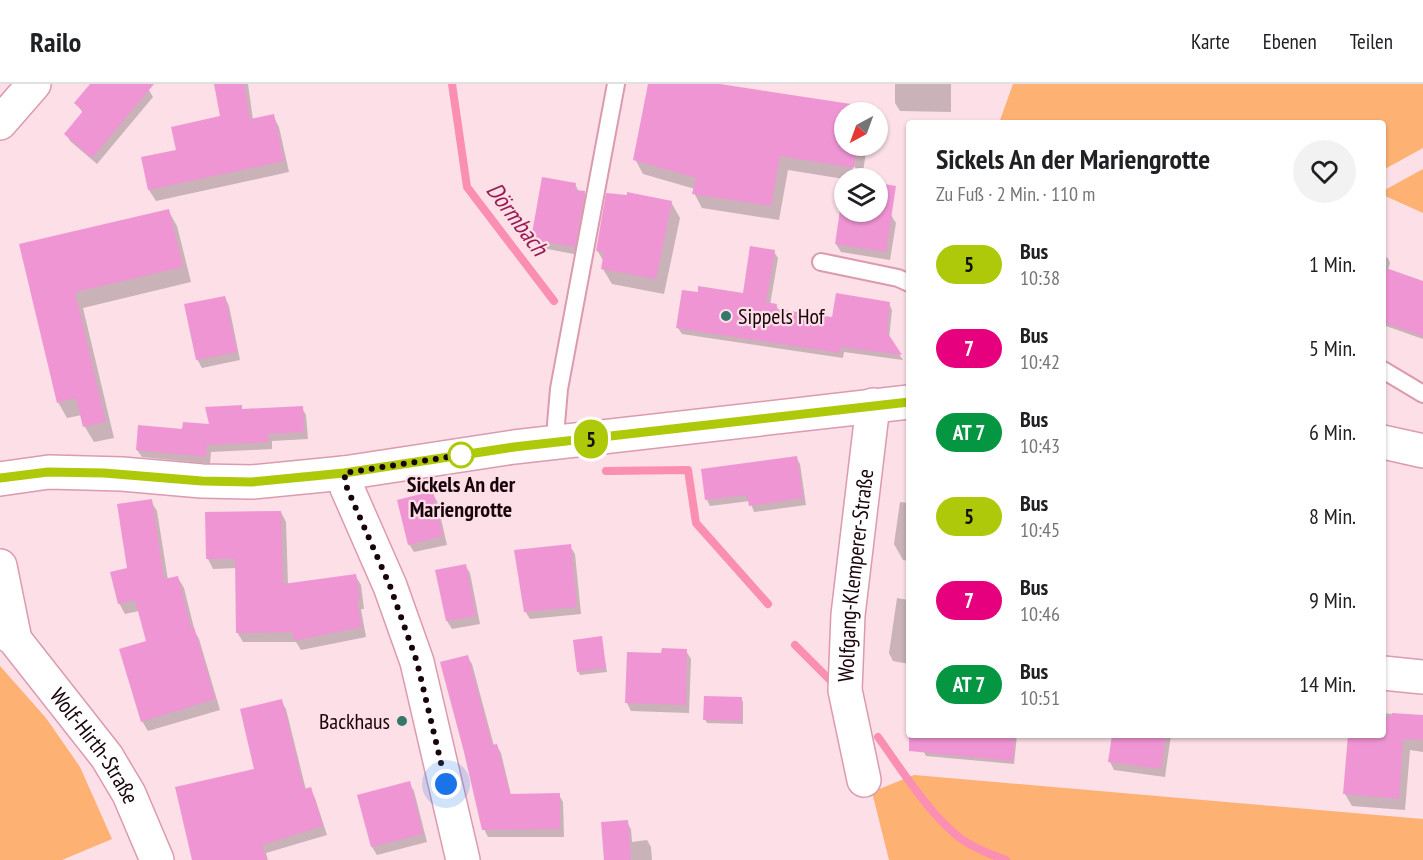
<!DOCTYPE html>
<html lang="de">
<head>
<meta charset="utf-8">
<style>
	:root { --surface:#fff; --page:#f2f2f2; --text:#202124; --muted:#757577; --line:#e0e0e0 }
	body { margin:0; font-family:"PT Sans Narrow",sans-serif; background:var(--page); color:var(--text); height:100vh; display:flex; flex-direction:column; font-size:22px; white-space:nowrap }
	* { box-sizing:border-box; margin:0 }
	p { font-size:20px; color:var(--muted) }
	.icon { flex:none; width:33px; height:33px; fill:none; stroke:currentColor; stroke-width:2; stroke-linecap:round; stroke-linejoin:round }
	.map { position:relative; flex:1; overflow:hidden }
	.panel { position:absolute; left:906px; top:36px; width:480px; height:618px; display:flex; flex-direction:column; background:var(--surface); border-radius:6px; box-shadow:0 2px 4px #0004 }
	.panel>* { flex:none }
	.badge { padding:0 12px; border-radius:20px; font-size:21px; line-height:39px }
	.needle { width:39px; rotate:221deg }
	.fabs { position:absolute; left:834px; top:18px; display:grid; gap:12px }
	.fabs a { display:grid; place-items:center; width:54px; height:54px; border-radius:50%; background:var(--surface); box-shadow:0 2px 4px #0004; font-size:30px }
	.you { position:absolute; width:30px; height:30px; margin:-15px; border:4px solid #fff; border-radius:50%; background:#1a73e8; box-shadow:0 0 0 9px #1a73e833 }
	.map>.badge { position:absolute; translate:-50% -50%; box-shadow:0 0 0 3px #fff }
	.round { display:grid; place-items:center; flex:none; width:63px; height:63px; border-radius:32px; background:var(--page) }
	.summary { display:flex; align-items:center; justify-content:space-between; height:102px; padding:0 30px }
	h1 { font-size:28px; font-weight:600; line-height:45px }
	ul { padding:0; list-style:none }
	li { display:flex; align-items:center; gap:18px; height:84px; padding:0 30px }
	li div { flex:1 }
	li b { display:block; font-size:22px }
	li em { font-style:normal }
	li .badge { min-width:66px; font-weight:700; text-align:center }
	header { display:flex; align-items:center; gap:36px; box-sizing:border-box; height:84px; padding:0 30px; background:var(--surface); border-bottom:2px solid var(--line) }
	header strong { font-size:28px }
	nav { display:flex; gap:33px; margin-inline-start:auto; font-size:21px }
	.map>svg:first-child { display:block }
	.green { fill:#fdb172 }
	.shadow { fill:#0003 }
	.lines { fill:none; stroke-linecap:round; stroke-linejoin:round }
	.stream { stroke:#fa8fb3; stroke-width:8 }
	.building { fill:#f095d4 }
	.service-casing { stroke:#dc9aae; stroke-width:20 }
	.minor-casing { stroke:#dc9aae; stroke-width:36 }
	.tertiary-casing { stroke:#dc9aae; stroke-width:36 }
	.secondary-casing { stroke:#dc9aae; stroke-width:36 }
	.service { stroke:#fff; stroke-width:16 }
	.minor { stroke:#fff; stroke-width:33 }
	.tertiary { stroke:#fff; stroke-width:33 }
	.secondary { stroke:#fff; stroke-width:33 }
	.line-casing { stroke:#fff; stroke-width:14 }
	.line { stroke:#aec90a; stroke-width:9 }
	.walk { stroke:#19040b; stroke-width:6; stroke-dasharray:0 10.8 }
	.poi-dot { fill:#33776b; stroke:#fcdfe7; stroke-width:2 }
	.stop-dot { fill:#fff; stroke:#aec90a; stroke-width:3 }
	.labels { text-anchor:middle; stroke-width:4.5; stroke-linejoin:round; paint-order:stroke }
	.poi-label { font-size:22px; fill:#19040b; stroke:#fcdfe7; text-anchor:start }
	.stop-label { font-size:22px; font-weight:bold; fill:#19040b; stroke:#fcdfe7 }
	.street-label { font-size:22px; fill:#19040b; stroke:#fcdfe7 }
	.water-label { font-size:24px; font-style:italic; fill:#971a53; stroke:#fcdfe7 }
</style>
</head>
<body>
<header>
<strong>Railo</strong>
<nav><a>Karte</a><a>Ebenen</a><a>Teilen</a></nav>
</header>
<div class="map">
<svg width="1423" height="776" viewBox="0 0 1423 776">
	<rect width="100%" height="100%" fill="#fcdfe7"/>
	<!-- green -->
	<g class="green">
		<polygon points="1013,0 1423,0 1423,64 1383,86 1383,39 999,39"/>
		<polygon points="1423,85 1423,129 1383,111 1383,107"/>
		<polygon points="0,582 46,634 80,683 112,755 62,776 0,776"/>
		<polygon points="914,691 1423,735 1423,776 889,776 872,708"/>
	</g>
	<!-- shadow -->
	<g class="shadow">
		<polygon points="92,0 141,0 149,6 153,13 97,80 70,57 66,50 83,29 76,19"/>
		<polygon points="216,0 248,0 253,36 273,32 279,43 289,88 156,117 149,106 177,68 221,33"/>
		<polygon points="649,0 709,0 863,24 866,28 844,28 844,62 867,62 862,94 851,77 849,78 858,94 844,95 788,86 779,136 702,124 694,109 695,105 643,90 635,75"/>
		<polygon points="895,0 951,0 951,28 900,27 895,19"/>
		<polygon points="575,100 579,108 584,108 589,116 579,171 537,163 533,155"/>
		<polygon points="878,100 885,102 891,131 896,139 890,176 841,168 836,160 844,108 844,128 878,128"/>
		<polygon points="671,118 680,134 664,210 612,200 603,185 604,178 597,166"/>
		<polygon points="168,126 177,142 191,198 83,224 114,354 94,358 85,343 82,331 67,334 58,318 21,161"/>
		<polygon points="774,168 778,174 770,221 776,221 779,227 834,234 889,220 892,226 889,255 903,276 844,268 843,274 682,250 678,244 699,209 744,210"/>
		<polygon points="1383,172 1388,174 1390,179 1388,186 1423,199 1423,255 1383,241"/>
		<polygon points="225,213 229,222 240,276 202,284 197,275"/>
		<polygon points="241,323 243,327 302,324 306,331 308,355 272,357 272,365 211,368 210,380 142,373 137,366 184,346 211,342"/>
		<polygon points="796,373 800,380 806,421 754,428 750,417 710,422 707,416"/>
		<polygon points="432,409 437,417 447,461 414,468 409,460"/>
		<polygon points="151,417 157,427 168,496 178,494 184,504 195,548 199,555 220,626 148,647 142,637 147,558 139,527 125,530 119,519"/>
		<polygon points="900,418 909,419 909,477 903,476 894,460"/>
		<polygon points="281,428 286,438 288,501 355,491 361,501 364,525 361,525 366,553 301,566 296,558 243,558 237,548 236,484 213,485 208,475"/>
		<polygon points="570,462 575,470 581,530 530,535 525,527"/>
		<polygon points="465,481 470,489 480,540 452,545 447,537 437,487"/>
		<polygon points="897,514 909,516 909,580 893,577 889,569"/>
		<polygon points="601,554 607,588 580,591 578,587"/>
		<polygon points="686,567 691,575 689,629 631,627 627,619"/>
		<polygon points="467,572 472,580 494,662 497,662 501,669 511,711 559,711 563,718 564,753 488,753 484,745"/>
		<polygon points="741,614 743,618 743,640 707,639 705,635"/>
		<polygon points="281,617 286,625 306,706 310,705 315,714 327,751 266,769 268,776 218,776 256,686"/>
		<polygon points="1383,629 1423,633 1423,668 1410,666 1405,726 1352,722 1345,710 1349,651 1383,651"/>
		<polygon points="926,651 1017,651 1014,680 926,672 924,668"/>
		<polygon points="1113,651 1171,651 1165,693 1114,686 1110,678"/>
		<polygon points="409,699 414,707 427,758 377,771 372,763 359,712"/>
		<polygon points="627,738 631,745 632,758 647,756 651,763 652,776 606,776"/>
	</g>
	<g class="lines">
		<!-- stream -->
		<g class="stream">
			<polyline points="452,0 467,103 554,217"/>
			<polyline points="606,387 688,386 696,439 768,520"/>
			<polyline points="795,561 832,598"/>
			<path d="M878,653C902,686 928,729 960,754C974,764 990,770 1006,776"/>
		</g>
	</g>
	<!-- building -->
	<g class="building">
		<polygon points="90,0 154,0 92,74 64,50 83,27 74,19"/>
		<polygon points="214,0 244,0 250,35 274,30 284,77 148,106 141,73 176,66 171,43 220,32"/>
		<polygon points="648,0 720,0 864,22 863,28 844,28 844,62 857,62 854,84 780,72 771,122 692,110 696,94 633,76"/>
		<polygon points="542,93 576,99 575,106 585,107 575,163 531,155"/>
		<polygon points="844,99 844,128 878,128 878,99 896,102 886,168 835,160"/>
		<polygon points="627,108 672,117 656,195 601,185 604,168 596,167 606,109 627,111"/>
		<polygon points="169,125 183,183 75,208 106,338 83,343 76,314 57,319 19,160"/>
		<polygon points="750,162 775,166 766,218 777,220 776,225 832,233 836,209 890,218 887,248 902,271 841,263 840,269 676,244 682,206 698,208 698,202 743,209"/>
		<polygon points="1383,183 1423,197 1423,252 1383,238"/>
		<polygon points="225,212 237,268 196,276 184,220"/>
		<polygon points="242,321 242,325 303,322 304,348 268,350 269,358 207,361 206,373 136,366 138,341 182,345 183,338 209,340 205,323"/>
		<polygon points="797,372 803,414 749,422 747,411 705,416 701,385"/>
		<polygon points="433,407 443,452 408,461 397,416"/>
		<polygon points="152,415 164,495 178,492 191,544 194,543 215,615 141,638 119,565 146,557 135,516 118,520 110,488 127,484 117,420"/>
		<polygon points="281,427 283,500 356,490 360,515 357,516 362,543 294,557 292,548 236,549 235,475 206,475 205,428"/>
		<polygon points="571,460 577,523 524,528 514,466"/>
		<polygon points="466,480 476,532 446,537 435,486"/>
		<polygon points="602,552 606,584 577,588 573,556"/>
		<polygon points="662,564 687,565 686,621 625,619 627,568 661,569"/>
		<polygon points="468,571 492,661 497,660 510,710 560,709 560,745 482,746 464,668 440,578"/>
		<polygon points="704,612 742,613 741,637 703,636"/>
		<polygon points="282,615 304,705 311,703 323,742 262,761 267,776 192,776 175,703 254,685 240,625"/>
		<polygon points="1392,629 1423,631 1423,656 1403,655 1399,715 1343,710 1348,651 1383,651 1383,632 1392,633"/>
		<polygon points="909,651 1015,651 1013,677 909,667"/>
		<polygon points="1112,651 1166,651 1161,685 1108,678"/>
		<polygon points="410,697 423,750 371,763 357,711"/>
		<polygon points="628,736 631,776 604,776 601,738"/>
	</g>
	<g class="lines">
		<defs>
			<g id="service">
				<polyline points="821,178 898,194 909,199"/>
				<polyline points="1383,286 1423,310"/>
				<polyline points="559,359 556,340 559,305 616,0"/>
			</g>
			<g id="minor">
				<polyline points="0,39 34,0"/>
				<polyline points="344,389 347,404 390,502 417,578 463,776"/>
				<polyline points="1383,589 1423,593"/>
				<path id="s1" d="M864,696L845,606L848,531L873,321"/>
			</g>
			<g id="tertiary">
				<polyline points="0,482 15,556"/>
				<path id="s2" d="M0,544L15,556L107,673L129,710L157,776"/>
			</g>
			<g id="secondary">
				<polyline points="1383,358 1423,367"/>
				<polyline points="0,395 49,388 122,390 202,397 252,398 344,389 514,363 909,318"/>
			</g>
		</defs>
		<!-- service casing -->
		<use href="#service" class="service-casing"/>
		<!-- minor casing -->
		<use href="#minor" class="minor-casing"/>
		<!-- tertiary casing -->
		<use href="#tertiary" class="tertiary-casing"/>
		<!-- secondary casing -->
		<use href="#secondary" class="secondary-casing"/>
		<!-- service -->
		<use href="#service" class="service"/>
		<!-- minor -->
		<use href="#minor" class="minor"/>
		<!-- tertiary -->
		<use href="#tertiary" class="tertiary"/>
		<!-- secondary -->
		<use href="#secondary" class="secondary"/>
	</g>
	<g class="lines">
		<defs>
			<polyline id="line" points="0,394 48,388 104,389 202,397 252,398 344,389 514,363 909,318"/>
		</defs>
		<!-- line casing -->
		<use href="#line" class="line-casing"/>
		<!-- line -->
		<use href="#line" class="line"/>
		<!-- walk -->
		<polyline class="walk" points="446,700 417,578 390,502 347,404 344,389 461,371"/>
	</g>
	<!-- markers -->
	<g class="poi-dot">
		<circle cx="726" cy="232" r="6"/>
		<circle cx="402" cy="637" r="6"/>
	</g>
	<circle class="stop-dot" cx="461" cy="371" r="12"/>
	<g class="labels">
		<!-- poi labels -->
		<g class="poi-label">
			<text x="738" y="240">Sippels Hof</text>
			<text x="390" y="645" text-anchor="end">Backhaus</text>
		</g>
		<!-- stop labels -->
		<g class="stop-label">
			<text x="461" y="408">Sickels An der<tspan x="461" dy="25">Mariengrotte</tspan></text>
		</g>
		<!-- street labels -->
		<g class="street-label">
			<text dy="8" stroke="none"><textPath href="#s1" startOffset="207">Wolfgang-Klemperer-Straße</textPath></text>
			<text dy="8" stroke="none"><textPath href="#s2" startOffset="152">Wolf-Hirth-Straße</textPath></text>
		</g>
		<!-- water labels -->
		<g class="water-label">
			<text transform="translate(517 135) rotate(53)" y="8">Dörmbach</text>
		</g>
	</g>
</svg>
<div class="fabs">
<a><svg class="needle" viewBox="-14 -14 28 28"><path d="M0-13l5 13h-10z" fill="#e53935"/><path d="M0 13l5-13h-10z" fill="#757577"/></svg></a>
<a><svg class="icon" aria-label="layers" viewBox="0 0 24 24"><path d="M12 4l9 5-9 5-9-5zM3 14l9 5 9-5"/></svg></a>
</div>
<div class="you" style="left:446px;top:700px"></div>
<b class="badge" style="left:591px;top:355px;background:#aec90a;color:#111">5</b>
<section class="panel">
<div class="summary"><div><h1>Sickels An der Mariengrotte</h1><p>Zu Fuß · 2 Min. · 110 m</p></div><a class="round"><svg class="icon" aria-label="heart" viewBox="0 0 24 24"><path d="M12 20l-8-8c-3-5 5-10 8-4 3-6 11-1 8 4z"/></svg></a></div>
<ul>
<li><span class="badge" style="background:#aec90a;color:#111">5</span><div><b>Bus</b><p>10:38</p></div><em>1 Min.</em></li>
<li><span class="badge" style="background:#e6007e;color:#fff">7</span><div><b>Bus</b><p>10:42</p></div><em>5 Min.</em></li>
<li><span class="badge" style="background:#059641;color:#fff">AT 7</span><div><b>Bus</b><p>10:43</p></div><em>6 Min.</em></li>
<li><span class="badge" style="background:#aec90a;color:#111">5</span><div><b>Bus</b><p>10:45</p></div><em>8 Min.</em></li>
<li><span class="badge" style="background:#e6007e;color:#fff">7</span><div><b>Bus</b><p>10:46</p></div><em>9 Min.</em></li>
<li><span class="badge" style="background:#059641;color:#fff">AT 7</span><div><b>Bus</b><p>10:51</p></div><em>14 Min.</em></li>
</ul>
</section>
</div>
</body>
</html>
